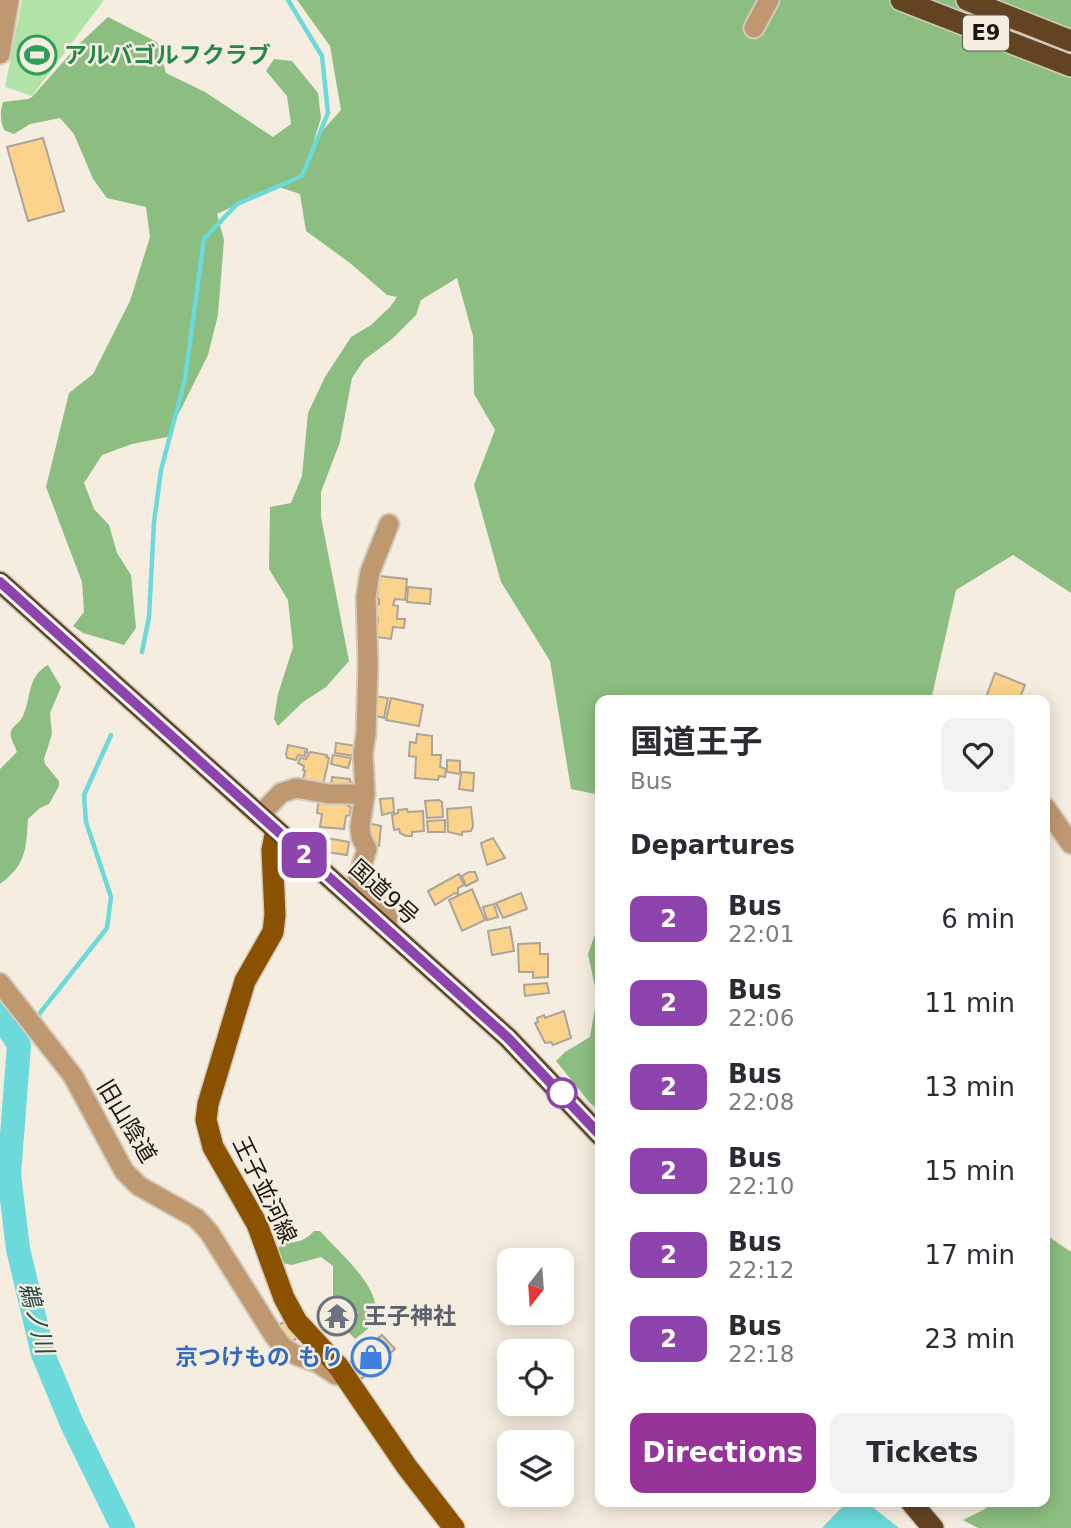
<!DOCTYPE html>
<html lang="en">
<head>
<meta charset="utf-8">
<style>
	:root { --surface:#fff; --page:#f2f2f3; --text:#2b2b33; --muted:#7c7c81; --accent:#96349a }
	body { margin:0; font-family:"DejaVu Sans","Noto Sans JP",sans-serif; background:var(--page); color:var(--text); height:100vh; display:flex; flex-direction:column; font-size:26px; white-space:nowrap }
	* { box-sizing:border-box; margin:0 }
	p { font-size:23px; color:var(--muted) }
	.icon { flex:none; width:38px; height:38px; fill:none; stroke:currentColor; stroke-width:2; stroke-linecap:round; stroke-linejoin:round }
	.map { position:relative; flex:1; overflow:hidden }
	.sheet { position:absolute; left:595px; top:695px; width:455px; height:812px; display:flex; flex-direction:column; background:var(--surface); border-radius:14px; box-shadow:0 4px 18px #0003 }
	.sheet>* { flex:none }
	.badge { padding:0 14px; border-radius:10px; font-size:24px; line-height:46px }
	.needle { width:46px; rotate:197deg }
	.tools { position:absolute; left:497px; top:1248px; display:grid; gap:14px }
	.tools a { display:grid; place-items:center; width:77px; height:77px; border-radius:14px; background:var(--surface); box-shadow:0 4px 18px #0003; font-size:35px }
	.map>.badge { position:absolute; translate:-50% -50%; box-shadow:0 0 0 4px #fff }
	h2 { padding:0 35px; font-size:26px; line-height:63px }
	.round { display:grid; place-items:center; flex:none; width:74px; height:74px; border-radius:14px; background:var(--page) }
	.head { display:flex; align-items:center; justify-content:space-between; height:119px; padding:0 35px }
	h1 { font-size:33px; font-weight:700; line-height:52px }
	.primary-button { display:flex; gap:14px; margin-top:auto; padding:14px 35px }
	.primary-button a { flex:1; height:80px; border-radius:14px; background:var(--accent); color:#fff; font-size:28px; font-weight:700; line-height:80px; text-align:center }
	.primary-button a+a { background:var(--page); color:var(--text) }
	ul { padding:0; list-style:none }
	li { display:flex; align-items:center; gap:21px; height:84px; padding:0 35px }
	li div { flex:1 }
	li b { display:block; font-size:26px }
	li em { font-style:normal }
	li .badge { min-width:77px; font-weight:700; text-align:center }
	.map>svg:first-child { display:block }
	.green { fill:#b0e3a5 }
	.forest { fill:#8cbe81 }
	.water { fill:#6cd9da }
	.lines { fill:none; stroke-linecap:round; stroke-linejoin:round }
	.stream { stroke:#6cd9da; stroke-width:4.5 }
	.river { stroke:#6cd9da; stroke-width:24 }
	.building { fill:#fcd38c; stroke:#aca498; stroke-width:2 }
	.minor-casing { stroke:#d2cbbe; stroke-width:23 }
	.major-casing { stroke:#d2cbbe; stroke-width:24 }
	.highway-casing { stroke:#d2cbbe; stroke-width:24 }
	.minor { stroke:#bf9870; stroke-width:19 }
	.major { stroke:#8a5200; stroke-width:21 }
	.highway { stroke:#624422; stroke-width:21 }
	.line-casing { stroke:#fff; stroke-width:16 }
	.line { stroke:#8e44ad; stroke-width:10 }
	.stop-dot { fill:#fff; stroke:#8e44ad; stroke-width:3.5 }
	.labels { text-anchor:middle; stroke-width:5; stroke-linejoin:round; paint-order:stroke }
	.shield { fill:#f5eddf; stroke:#5c5750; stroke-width:2 }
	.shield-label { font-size:21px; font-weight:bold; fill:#1a1712 }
	.leisure-label { font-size:23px; font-weight:bold; fill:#27864d; stroke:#f5eddf; text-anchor:start }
	.street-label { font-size:23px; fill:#1a1712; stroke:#f5eddf }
	.worship-label { font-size:23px; font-weight:bold; fill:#5b616d; stroke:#f5eddf; text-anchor:start }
	.shop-label { font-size:23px; font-weight:bold; fill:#366cbe; stroke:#f5eddf; text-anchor:end }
	.water-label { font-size:24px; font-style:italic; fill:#1b4c4c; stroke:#f5eddf }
</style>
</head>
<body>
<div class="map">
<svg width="1071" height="1528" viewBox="0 0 1071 1528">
	<rect width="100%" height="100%" fill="#f5eddf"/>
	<!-- green -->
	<polygon class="green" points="22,0 104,0 32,96 5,87"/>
	<!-- forest -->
	<g class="forest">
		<path d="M297,0H1071V593L1013,555L956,590L931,700H600V795L571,789L550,661L501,582L474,485L495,430L474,394L473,336L457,278L421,300L416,315L392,339L364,360L352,378L340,442L321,492V517L349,661L326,687L303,702L278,726L274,719L278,694L293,647L288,600L269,569L270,507L291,503L302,476L308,413L325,377L351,337L371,325L390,307L397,297L387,295L350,263L306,231L300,194L276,186L217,214L224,240L218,315L208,355L167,437L132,444L102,455L84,483L94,509L109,525L117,553L131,575L136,628L124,645L83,633L73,626L84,612L82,582L46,487L69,393L93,374L130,301L150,237L146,207L107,198L93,179L74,134L60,118L30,124L14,134L4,130C0,120 0,112 3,102L28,99L32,97L79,44L108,17L157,42L166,73L205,92L273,137L291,124L287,96L266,71L274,59L292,61L318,93L321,118L314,140L341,110L330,46Z"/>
		<path d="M48,665L61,687L50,713L52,734L44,759L45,764L59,781V786L49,804L40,808L28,819C26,850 26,865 0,884V769L17,752C15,746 9,737 11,731C13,726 19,723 22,718C32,699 26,677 48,665Z"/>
		<polygon points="600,928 600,1111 590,1103 556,1061 565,1052 590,1037 597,996 588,954 597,929"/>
		<path d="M314,1231H320C337,1251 391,1294 372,1324C368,1330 360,1335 355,1339L341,1324V1308L333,1296V1266L321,1257L292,1265L282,1263L278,1248C289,1238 298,1248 314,1231Z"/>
		<polygon points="1045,1234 1071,1252 1071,1528 978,1528 963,1520 985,1509 992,1502 1045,1502"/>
	</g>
	<!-- water -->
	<polygon class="water" points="847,1502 866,1502 899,1528 822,1528"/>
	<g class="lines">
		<!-- stream -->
		<g class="stream">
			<polyline points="142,652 149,617 154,522 161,470 185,379 204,239 237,204 302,176 328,113 322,56 288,0"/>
			<polyline points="36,1018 107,928 111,897 86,822 84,795 111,735"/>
			<polyline points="19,1045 30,1029"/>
		</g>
		<!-- river -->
		<polyline class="river" points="0,1014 19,1045 9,1174 18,1249 43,1354 72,1424 123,1528"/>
	</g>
	<!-- building -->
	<g class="building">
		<polygon points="43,138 64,211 28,221 7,147"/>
		<polygon points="379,576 407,579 405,600 395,599 393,605 398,606 397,619 405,619 404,628 393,627 391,639 376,637 378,618 375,617 376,605 379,604 379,599 377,598"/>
		<polygon points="408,587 431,589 430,604 407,602"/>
		<polygon points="995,673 1025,685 1019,700 985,700"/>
		<polygon points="375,696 388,698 384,718 372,715"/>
		<polygon points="391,698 423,705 419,726 386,720"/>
		<polygon points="417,734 432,736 432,755 441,755 440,767 446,769 445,777 439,776 438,780 415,778 416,757 409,756 410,742 416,743"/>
		<polygon points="336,743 357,746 355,756 335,753"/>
		<polygon points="288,745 307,749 307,753 305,752 305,756 298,755 296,760 287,758 286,754"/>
		<polygon points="310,752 327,755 326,757 329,758 323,785 302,782 305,771 303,770 304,766 298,763 300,758 306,759"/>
		<polygon points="333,755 351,758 348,768 331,764"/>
		<polygon points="447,760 460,761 460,772 474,773 473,791 459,789 461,774 447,772"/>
		<polygon points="332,777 350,779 350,782 353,783 352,790 331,788"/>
		<polygon points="319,797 347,800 346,805 351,807 350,815 346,816 344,829 320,827 322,814 317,813"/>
		<polygon points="393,798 394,812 382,815 380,799"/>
		<polygon points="439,800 442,802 443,817 427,818 425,801"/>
		<polygon points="471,807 473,826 471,831 462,832 462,835 448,832 447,809"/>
		<polygon points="407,809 408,812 423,811 424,831 412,832 412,836 406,836 400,833 399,829 394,830 392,815 398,813 398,810"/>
		<polygon points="445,820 445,832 428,832 427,821"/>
		<polygon points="367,823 381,826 379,846 371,845"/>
		<polygon points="315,836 325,837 323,850 316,849 314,846"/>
		<polygon points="327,838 349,842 347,855 326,852"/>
		<polygon points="493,838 505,858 487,865 481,843"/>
		<polygon points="469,872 475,872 478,880 466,886 462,876"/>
		<polygon points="459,874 464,885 458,888 458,894 455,893 435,905 428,891"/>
		<polygon points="472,889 485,920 462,931 449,900"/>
		<polygon points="521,893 527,909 503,918 496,903"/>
		<polygon points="494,904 498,917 487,920 483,907"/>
		<polygon points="510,927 514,951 492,955 488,931"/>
		<polygon points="540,943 540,954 548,954 548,977 533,978 533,972 519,972 518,944"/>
		<polygon points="547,983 549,993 525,996 524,985"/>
		<polygon points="564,1011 571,1038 553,1045 551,1042 545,1043 535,1023 538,1022 537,1018 544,1015 545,1018"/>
		<polygon points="352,1303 360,1313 349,1321 341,1312"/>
		<polygon points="338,1314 346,1324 335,1332 327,1322"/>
		<polygon points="288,1320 298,1338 286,1344 276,1326"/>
		<polygon points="382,1335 395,1349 360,1380 347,1365"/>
	</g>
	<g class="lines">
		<defs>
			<g id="minor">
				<polyline points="754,28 769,0"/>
				<polyline points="0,54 9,0"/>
				<polyline points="1045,807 1071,844"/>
				<polyline points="260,815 281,793 296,788 329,794 365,794"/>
				<polyline points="386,929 388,918 386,913 365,892 358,877 367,849 361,837 360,826 365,794 363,753 366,734 368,664 366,597 370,572 389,524"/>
				<polyline points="0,983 73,1076 124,1171 139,1186 196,1218 209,1232 273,1334 283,1347 296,1355 318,1363 336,1375 345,1375"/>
			</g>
			<polyline id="major" points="276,830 272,850 275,915 273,932 245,981 208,1104 206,1120 213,1147 257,1224 284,1298 297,1322 338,1366 407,1467 454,1528"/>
			<g id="highway">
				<polyline points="901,0 1071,66"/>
				<polyline points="967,0 1071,41"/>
				<polyline points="0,582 508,1038 600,1135"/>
				<polyline points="911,1502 933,1528"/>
			</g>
		</defs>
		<!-- minor casing -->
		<use href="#minor" class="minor-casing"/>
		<!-- major casing -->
		<use href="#major" class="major-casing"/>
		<!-- highway casing -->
		<use href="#highway" class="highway-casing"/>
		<!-- minor -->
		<use href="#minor" class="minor"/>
		<!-- major -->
		<use href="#major" class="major"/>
		<!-- highway -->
		<use href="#highway" class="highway"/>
	</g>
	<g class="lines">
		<defs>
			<polyline id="line" points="0,582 508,1038 600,1135"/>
		</defs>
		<!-- line casing -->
		<use href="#line" class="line-casing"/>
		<!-- line -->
		<use href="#line" class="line"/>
	</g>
	<!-- icons -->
	<defs>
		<symbol id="stadium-ring" viewBox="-11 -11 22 22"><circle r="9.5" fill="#f5eddf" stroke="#2e9e5b" stroke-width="1.5"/><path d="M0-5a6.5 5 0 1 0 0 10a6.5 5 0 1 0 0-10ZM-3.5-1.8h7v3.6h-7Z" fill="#2e9e5b"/></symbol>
		<symbol id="temple-ring" viewBox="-11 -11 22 22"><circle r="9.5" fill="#f5eddf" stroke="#6b7280" stroke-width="1.5"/><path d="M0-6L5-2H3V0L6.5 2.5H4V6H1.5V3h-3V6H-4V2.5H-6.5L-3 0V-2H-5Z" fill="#6b7280"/></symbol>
		<symbol id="shop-ring" viewBox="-11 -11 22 22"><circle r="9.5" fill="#f5eddf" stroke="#3f7fe0" stroke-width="1.5"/><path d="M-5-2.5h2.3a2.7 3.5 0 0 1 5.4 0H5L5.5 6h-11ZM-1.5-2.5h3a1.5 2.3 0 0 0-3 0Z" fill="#3f7fe0"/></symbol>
	</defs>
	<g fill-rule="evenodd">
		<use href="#stadium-ring" x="15" y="33" width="44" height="44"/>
		<use href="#temple-ring" x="315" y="1294" width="44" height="44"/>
		<use href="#shop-ring" x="349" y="1335" width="44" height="44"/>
	</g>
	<!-- markers -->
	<circle class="stop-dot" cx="562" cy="1093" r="14"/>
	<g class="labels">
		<!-- shield labels -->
		<rect class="shield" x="963" y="15.5" width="46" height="35" rx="5"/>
		<g class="shield-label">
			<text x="986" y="40">E9</text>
		</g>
		<!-- leisure labels -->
		<g class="leisure-label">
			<text x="64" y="63">アルバゴルフクラブ</text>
		</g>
		<!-- street labels -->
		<g class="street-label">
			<text transform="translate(384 892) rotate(42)" y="8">国道9号</text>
			<text transform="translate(127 1121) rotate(59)" y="8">旧山陰道</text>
			<text transform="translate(265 1190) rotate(64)" y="8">王子並河線</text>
		</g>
		<!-- worship labels -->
		<g class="worship-label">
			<text x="364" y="1324">王子神社</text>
		</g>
		<!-- shop labels -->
		<g class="shop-label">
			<text x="344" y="1365">京つけもの もり</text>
		</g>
		<!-- water labels -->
		<g class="water-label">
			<text transform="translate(36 1318) rotate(75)" y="8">鵜ノ川</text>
		</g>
	</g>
</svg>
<div class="tools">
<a><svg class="needle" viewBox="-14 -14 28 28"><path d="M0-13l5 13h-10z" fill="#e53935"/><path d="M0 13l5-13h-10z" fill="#7c7c81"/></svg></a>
<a><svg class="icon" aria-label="locate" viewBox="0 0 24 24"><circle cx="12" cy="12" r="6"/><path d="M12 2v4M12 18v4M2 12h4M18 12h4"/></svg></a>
<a><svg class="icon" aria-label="layers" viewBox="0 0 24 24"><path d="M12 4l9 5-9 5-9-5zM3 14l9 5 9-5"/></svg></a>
</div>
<b class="badge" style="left:304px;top:855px;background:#8e44ad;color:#fff">2</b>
<section class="sheet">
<div class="head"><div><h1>国道王子</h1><p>Bus</p></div><a class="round"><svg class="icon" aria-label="heart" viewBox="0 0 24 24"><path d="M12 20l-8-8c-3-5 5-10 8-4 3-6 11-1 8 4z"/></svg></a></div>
<h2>Departures</h2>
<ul>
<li><span class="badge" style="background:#8e44ad;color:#fff">2</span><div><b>Bus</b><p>22:01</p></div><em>6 min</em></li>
<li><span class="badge" style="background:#8e44ad;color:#fff">2</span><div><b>Bus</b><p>22:06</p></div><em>11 min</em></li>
<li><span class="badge" style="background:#8e44ad;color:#fff">2</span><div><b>Bus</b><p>22:08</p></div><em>13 min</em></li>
<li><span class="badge" style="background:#8e44ad;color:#fff">2</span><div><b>Bus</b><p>22:10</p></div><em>15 min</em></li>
<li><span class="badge" style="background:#8e44ad;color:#fff">2</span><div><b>Bus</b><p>22:12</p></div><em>17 min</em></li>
<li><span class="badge" style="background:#8e44ad;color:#fff">2</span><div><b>Bus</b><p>22:18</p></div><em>23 min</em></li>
</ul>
<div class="primary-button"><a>Directions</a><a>Tickets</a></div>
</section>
</div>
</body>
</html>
